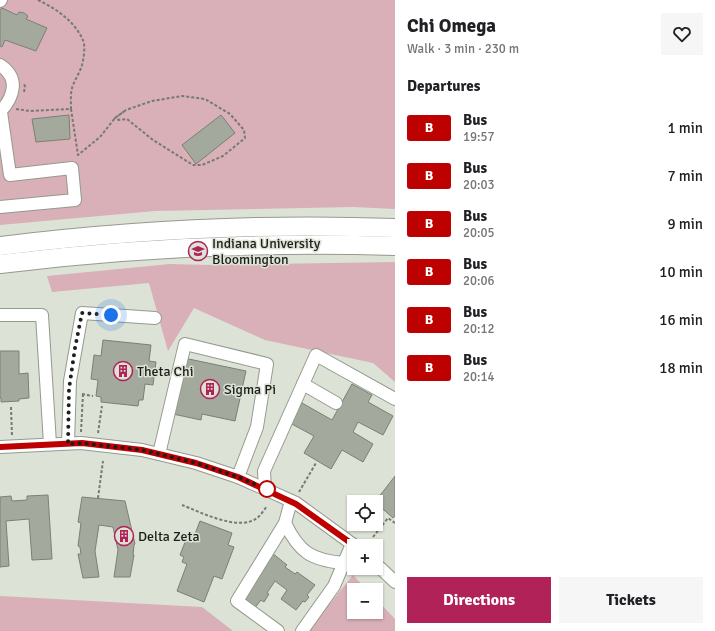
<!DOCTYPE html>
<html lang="en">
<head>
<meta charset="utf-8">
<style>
	:root { --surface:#fff; --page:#f6f6f6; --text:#202124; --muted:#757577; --accent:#b12259 }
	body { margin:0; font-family:Signika,sans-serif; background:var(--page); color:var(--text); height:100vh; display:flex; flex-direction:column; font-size:15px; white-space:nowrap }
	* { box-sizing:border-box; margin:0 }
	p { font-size:13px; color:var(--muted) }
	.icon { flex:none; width:22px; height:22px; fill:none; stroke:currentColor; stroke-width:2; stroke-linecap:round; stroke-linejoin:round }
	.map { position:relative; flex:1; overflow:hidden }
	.panel { display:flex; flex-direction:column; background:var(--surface); width:320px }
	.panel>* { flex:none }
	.badge { padding:0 8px; border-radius:3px; font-size:14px; line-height:26px }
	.buttons { position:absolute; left:347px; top:495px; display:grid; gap:8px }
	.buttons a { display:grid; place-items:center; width:36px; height:36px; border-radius:0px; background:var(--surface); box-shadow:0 1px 3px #0004; font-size:20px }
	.you { position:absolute; width:20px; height:20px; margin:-10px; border:3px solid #fff; border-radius:50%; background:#1a73e8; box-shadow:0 0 0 6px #1a73e833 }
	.map>.badge { position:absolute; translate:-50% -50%; box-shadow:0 0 0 2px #fff }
	h2 { padding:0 12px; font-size:15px; line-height:36px }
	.round { display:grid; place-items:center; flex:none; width:42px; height:42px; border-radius:0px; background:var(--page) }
	.overview { display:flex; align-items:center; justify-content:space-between; height:68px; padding:0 12px }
	h1 { font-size:19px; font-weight:700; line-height:30px }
	.cta { display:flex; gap:8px; margin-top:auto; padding:8px 12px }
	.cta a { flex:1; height:46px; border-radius:0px; background:var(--accent); color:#fff; font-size:16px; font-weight:700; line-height:46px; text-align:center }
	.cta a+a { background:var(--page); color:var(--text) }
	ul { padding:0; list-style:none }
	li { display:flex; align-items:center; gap:12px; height:48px; padding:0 12px }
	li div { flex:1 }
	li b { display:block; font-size:15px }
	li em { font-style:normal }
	li .badge { min-width:44px; font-weight:700; text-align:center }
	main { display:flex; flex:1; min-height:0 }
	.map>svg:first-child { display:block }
	.green { fill:#d9afb8 }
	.building { fill:#a4a99d; stroke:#7b8074 }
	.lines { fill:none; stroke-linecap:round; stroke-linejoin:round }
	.minor-casing { stroke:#959a8e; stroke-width:14 }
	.highway-casing { stroke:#959a8e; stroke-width:20 }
	.path { stroke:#767a71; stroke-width:2; stroke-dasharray:3 2; stroke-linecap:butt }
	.minor { stroke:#fff; stroke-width:12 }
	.highway { stroke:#fff; stroke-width:18 }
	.line-casing { stroke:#fff; stroke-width:9 }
	.line { stroke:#bd0000; stroke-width:6 }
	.walk { stroke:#1c1e19; stroke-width:4; stroke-dasharray:0 7.2 }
	.stop-dot { fill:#fff; stroke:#bd0000; stroke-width:2 }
	.labels { text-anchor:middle; stroke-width:3; stroke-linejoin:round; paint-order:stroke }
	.poi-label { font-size:14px; fill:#1c1e19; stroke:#dce2d5; text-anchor:start }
</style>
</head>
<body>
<main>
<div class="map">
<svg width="395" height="631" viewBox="0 0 395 631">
	<rect width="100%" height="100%" fill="#dce2d5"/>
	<!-- green -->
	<g class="green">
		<polygon points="0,0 395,0 395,209 353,207 155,211 0,225"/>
		<polygon points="395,262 395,382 373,363 265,340 194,308 168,351 149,283 52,292 47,276 170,264 209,265"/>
		<polygon points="353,575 367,590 354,590 354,612 376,612 376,599 395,619 395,631 308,631"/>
		<polygon points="0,596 202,607 233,631 0,631"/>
	</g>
	<!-- building -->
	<g class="building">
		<polygon points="2,8 17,15 19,12 24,13 28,16 26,19 47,28 36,51 5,40 2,47 0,46 0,10"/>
		<polygon points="69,115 70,139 36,142 32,119"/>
		<polygon points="221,115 235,133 196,164 182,145"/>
		<polygon points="103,340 151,345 149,361 156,362 153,385 145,384 143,400 139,400 138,406 101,402 101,397 96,396 98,380 91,379 94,355 101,356"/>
		<polygon points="0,351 19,351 19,374 28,373 29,398 19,399 19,401 1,402 1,398 0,398"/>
		<polygon points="184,358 246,371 235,421 202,414 201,420 173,414"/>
		<polygon points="352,384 372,395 368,402 393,416 383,435 358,422 353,432 373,444 363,462 342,450 331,469 304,453 314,436 290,423 302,403 332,420"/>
		<polygon points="395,476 395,516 393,518 375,502"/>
		<polygon points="48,495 52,559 32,560 29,519 6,521 9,566 0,567 0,497 11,496 12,501 27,500 27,496"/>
		<polygon points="82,497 125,501 135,544 134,545 133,555 134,555 130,577 114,577 118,550 113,527 99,525 95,551 99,577 83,578 78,554 81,554 80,547 78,546 81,523 78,522"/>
		<polygon points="200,521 232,533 228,545 234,547 222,579 214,576 204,602 177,591 187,564 182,562 184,557 180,555 189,532 195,534"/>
		<polygon points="272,553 287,565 285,567 295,574 297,572 315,585 307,595 309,597 305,602 303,601 296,610 281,599 287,590 275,581 267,593 269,594 264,602 261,600 254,609 239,598"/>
	</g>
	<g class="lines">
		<defs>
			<g id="minor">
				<polyline points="0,1 1,0"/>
				<path d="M0,65C20,78 14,97 0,112"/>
				<polyline points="0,207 75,200 72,168 10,175 1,112"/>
				<polyline points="0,315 42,315 50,444"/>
				<polyline points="303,384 336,403"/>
				<polyline points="68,443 70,381 82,313 155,318"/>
				<polyline points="0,447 81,443 142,450 196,463 238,477 296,503 355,546"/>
				<polyline points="159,454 185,344 267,364 257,427 238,477"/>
				<polyline points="265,489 264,471 316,355 395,399"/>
				<path d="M285,523C299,552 311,560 343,563"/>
				<polyline points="376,564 395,582"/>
				<polyline points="278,631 237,601 285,523 291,501"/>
				<polyline points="302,631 334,586 352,544"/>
			</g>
			<g id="highway">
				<path d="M0,246C131,230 264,223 395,228"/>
				<path d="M0,264C131,248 263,242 395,246"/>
			</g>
		</defs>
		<!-- minor casing -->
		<use href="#minor" class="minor-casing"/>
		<!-- highway casing -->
		<use href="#highway" class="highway-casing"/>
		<!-- path -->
		<g class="path">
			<polyline points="24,92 25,87 24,83"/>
			<path d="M16,109L30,111L71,109C71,101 70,93 73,85C76,78 80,72 82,65C84,57 86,45 82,38C73,20 55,8 38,0"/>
			<polyline points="71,109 78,155 100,137 115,118 126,110 152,101 182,96 205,99 230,114 244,130 245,138 223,156 202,165 193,165 153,140 127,119 119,120 115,118 126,110"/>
			<polyline points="82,394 93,396"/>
			<polyline points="11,407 12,436"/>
			<polyline points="81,432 83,394"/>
			<polyline points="98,433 102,406"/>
			<polyline points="299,492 316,463"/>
			<polyline points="98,498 103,461"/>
			<path d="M182,505C200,512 239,532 257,518C261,515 264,510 267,506"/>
			<polyline points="373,537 388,518 395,523"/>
		</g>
		<!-- minor -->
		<use href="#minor" class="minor"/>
		<!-- highway -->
		<use href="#highway" class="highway"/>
	</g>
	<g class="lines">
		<defs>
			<polyline id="line" points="0,447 82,443 142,450 196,463 238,477 296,504 355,546"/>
		</defs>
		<!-- line casing -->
		<use href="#line" class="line-casing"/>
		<!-- line -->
		<use href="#line" class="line"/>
		<!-- walk -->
		<polyline class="walk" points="111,315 82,313 75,348 69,389 68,444 82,443 142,450 196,463 238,477 267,489"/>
	</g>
	<!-- icons -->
	<defs>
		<symbol id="university-ring" viewBox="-11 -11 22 22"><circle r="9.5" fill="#dce2d5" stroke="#b12259" stroke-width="1.5"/><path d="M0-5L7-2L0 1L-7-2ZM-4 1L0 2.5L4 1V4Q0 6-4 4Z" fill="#b12259"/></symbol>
		<symbol id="building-ring" viewBox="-11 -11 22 22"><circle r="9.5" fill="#dce2d5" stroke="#b12259" stroke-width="1.5"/><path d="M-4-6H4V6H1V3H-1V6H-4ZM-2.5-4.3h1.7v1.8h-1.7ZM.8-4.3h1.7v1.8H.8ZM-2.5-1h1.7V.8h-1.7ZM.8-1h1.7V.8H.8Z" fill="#b12259"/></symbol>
	</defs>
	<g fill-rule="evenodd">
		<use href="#university-ring" x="187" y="240" width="22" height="22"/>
		<use href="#building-ring" x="112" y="360" width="22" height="22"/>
		<use href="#building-ring" x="199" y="378" width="22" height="22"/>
		<use href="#building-ring" x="113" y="525" width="22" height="22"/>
	</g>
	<!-- markers -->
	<circle class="stop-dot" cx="267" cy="489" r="8"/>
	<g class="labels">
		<!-- poi labels -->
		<g class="poi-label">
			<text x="212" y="248">Indiana University<tspan x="212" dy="16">Bloomington</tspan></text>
			<text x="137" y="376">Theta Chi</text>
			<text x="224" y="394">Sigma Pi</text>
			<text x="138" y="541">Delta Zeta</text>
		</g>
	</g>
</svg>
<div class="buttons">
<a><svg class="icon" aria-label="locate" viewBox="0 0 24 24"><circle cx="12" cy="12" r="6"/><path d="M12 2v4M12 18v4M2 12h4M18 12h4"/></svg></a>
<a>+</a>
<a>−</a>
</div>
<div class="you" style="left:111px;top:315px"></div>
</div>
<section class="panel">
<div class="overview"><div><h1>Chi Omega</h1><p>Walk · 3 min · 230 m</p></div><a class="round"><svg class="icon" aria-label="heart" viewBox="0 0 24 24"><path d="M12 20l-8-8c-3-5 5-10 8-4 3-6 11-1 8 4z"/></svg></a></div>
<h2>Departures</h2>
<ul>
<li><span class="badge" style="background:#bd0000;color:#fff">B</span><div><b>Bus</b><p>19:57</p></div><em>1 min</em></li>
<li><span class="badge" style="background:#bd0000;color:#fff">B</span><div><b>Bus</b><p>20:03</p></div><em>7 min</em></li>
<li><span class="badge" style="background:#bd0000;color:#fff">B</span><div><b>Bus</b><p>20:05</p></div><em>9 min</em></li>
<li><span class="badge" style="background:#bd0000;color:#fff">B</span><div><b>Bus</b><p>20:06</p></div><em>10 min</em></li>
<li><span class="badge" style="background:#bd0000;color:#fff">B</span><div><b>Bus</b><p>20:12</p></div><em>16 min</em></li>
<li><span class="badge" style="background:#bd0000;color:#fff">B</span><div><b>Bus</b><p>20:14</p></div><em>18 min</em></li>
</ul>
<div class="cta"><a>Directions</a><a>Tickets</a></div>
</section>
</main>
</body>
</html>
